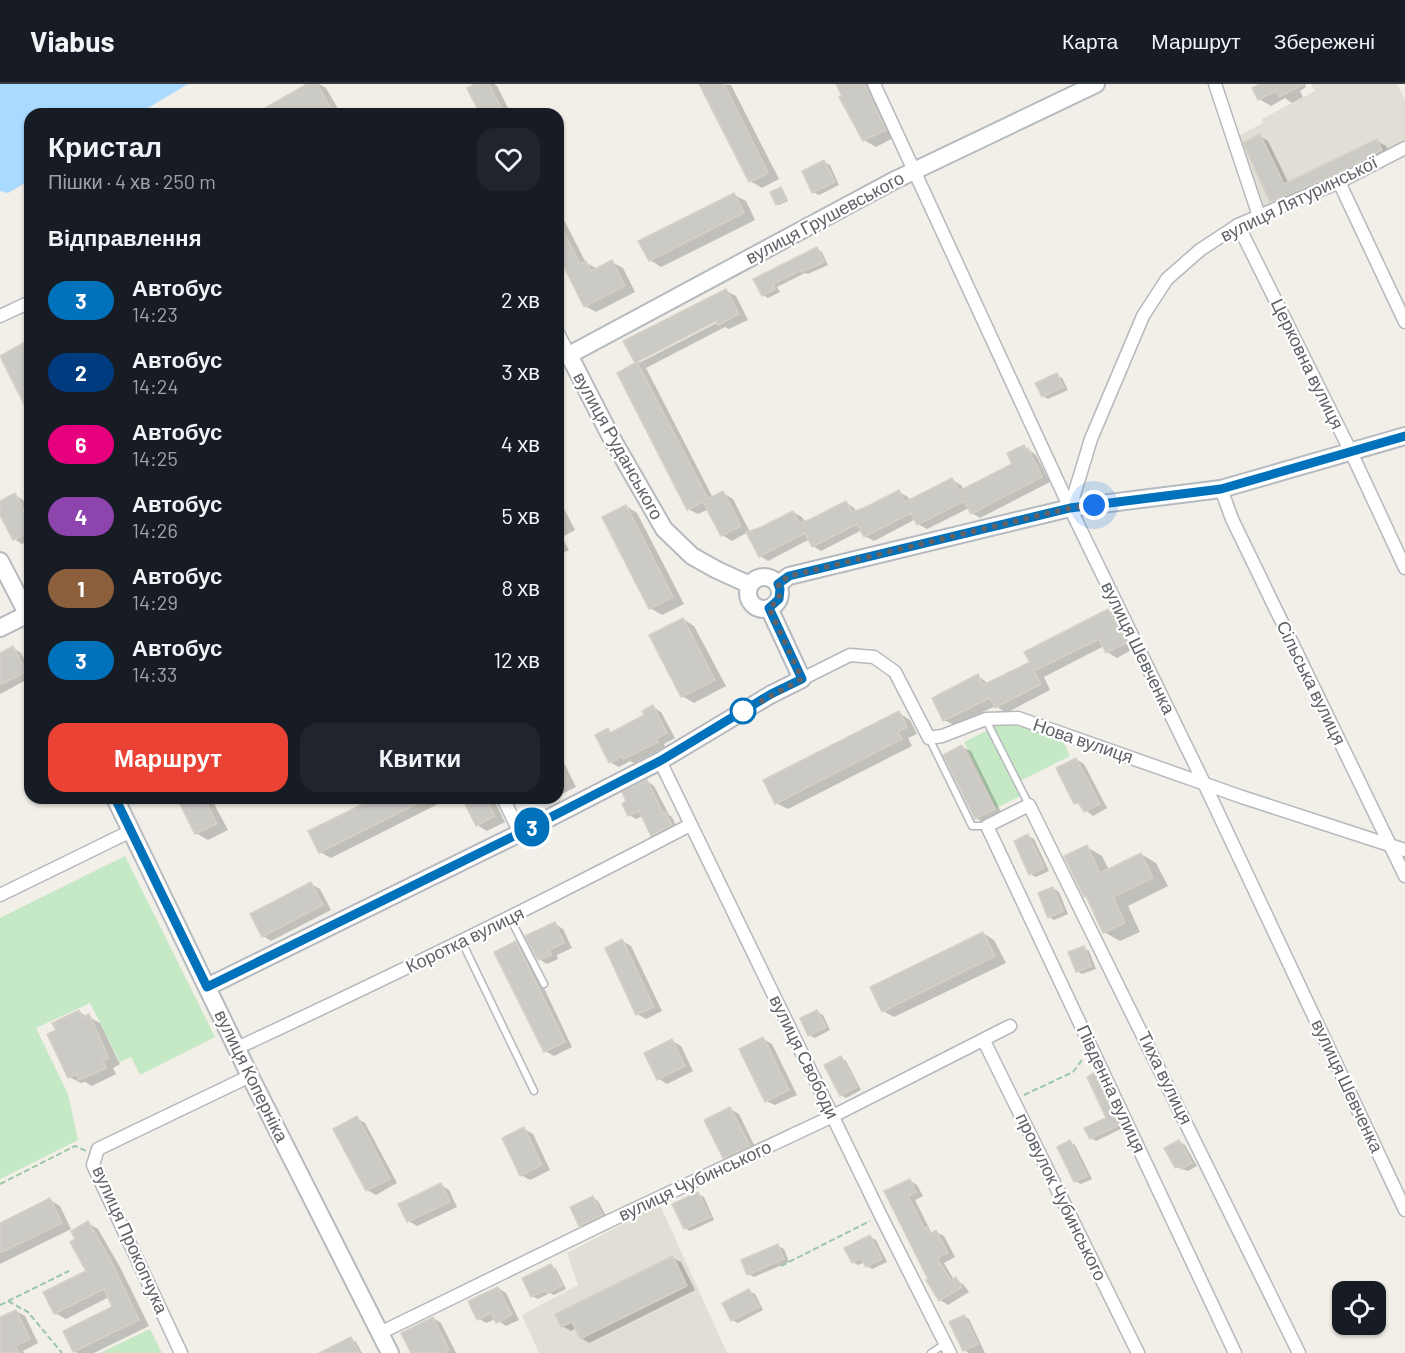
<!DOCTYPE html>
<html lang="uk">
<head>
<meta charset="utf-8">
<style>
	:root { --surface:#171b24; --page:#20242c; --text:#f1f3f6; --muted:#9ea1a6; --line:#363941; --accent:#ea4335 }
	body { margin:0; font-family:Barlow,sans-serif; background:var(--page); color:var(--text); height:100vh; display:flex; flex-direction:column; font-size:22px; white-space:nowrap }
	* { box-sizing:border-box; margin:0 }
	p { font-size:20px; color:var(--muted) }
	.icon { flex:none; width:33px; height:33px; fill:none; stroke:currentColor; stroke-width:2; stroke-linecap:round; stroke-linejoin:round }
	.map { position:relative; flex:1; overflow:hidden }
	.side { position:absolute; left:24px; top:24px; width:540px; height:696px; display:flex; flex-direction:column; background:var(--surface); border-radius:18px; box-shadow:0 2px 4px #0004 }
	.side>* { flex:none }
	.badge { padding:0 12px; border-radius:20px; font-size:21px; line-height:39px }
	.tools { position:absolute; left:1332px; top:1197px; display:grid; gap:12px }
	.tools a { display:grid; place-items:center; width:54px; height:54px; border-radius:12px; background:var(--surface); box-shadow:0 2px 4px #0004; font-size:30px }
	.you { position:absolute; width:30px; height:30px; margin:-15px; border:4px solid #fff; border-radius:50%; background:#1a73e8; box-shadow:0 0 0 9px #1a73e833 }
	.map>.badge { position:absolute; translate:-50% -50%; box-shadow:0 0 0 3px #fff }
	h2 { padding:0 24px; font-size:22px; line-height:54px }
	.round { display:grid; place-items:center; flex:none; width:63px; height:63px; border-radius:18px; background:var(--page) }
	.summary { display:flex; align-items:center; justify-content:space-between; height:102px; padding:0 24px }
	h1 { font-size:28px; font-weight:800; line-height:45px }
	.button { display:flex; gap:12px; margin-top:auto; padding:12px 24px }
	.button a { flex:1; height:69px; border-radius:18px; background:var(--accent); color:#fff; font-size:24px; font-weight:800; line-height:69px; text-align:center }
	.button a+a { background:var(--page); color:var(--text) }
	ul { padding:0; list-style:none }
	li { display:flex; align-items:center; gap:18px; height:72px; padding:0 24px }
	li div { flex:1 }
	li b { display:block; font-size:22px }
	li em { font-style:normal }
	li .badge { min-width:66px; font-weight:700; text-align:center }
	header { display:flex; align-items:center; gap:36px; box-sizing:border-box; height:84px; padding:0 30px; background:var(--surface); border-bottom:2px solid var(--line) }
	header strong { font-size:28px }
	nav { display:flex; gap:33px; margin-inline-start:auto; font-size:21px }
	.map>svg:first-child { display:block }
	.education { fill:#e1ded6 }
	.green { fill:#c5e8c5 }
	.water { fill:#aadaff }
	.shadow { fill:#0003; fill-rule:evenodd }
	.building { fill:#cccac5; stroke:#d6d1c6; stroke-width:1.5 }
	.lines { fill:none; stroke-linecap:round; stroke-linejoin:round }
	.lane-casing { stroke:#b5b8bc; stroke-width:9 }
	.street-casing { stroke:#b5b8bc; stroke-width:15 }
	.secondary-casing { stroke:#b6babf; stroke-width:20 }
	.path { stroke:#9cc7a9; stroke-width:2; stroke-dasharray:6 3; stroke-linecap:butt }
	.lane { stroke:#fff; stroke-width:6 }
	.street { stroke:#fff; stroke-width:12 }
	.secondary { stroke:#fff; stroke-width:16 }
	.line-casing { stroke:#fff; stroke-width:14 }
	.line { stroke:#0072bc; stroke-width:9 }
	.walk { stroke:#5f6368; stroke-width:6; stroke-dasharray:0 10.8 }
	.stop-dot { fill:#fff; stroke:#0072bc; stroke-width:3 }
	.labels { text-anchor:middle; stroke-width:4.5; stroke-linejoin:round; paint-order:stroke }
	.street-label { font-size:18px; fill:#5f6368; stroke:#fff }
</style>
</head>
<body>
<header>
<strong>Viabus</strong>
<nav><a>Карта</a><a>Маршрут</a><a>Збережені</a></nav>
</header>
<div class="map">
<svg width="1405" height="1269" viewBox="0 0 1405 1269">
	<rect width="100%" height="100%" fill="#f1efe8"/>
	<!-- education -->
	<g class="education">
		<polygon points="1311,0 1397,0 1405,16 1405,61 1263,129 1236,53 1263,39 1262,35 1315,7"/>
		<polygon points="660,1121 727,1269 539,1269 522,1231 578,1201 567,1169"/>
	</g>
	<!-- green -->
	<g class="green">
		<polygon points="1000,640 1019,641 1062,655 1070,672 1018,698 1023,711 996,724 964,658"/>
		<polygon points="125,772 215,953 140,991 131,973 120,978 90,919 36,944 68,1010 78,1056 0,1095 0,834"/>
		<polygon points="150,1245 162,1269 100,1269"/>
	</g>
	<!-- water -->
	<polygon class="water" points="0,0 188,0 138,30 30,30 30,96 8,109 0,107"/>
	<!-- shadow -->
	<g class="shadow">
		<polygon points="310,0 319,0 326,4 341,30 260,30"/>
		<polygon points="478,0 494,0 497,2 511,30 482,30"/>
		<polygon points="708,0 731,1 779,95 762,104 750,97"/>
		<polygon points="836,0 872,0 897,52 876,63 864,56"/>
		<polygon points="1263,0 1305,0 1306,3 1300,7 1303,13 1292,19 1285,14 1271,22 1259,15"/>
		<polygon points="1260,52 1268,57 1289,100 1377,57 1386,62 1390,71 1280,122 1272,117"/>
		<polygon points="824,78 830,81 839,101 819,111 813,108"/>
		<polygon points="781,105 788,117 779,121 777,120"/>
		<polygon points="734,111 746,117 755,136 661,183 650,176"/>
		<polygon points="558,124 586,179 598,185 612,178 623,184 635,208 596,228 585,222 564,179 558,176"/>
		<polygon points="817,165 822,168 828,181 808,190 805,189 777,203 780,208 768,214 763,211 755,196"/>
		<path d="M726,207L736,212L748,236L729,245L725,243L646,284L713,414L723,409L733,415L750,448L793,428L802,433L805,438L846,419L854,424L857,428L899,408L908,413L910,417L952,396L961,401L964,406L1014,381L1024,362L1036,371L1050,398L980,434L972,429L969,424L927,445L918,440L916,435L874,457L865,452L862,446L821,467L813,462L810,455L768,477L760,472L748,448L732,457L722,451L709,425L698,430L688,425L637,280L625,257ZM722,232L724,235L639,279V275Z"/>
		<polygon points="1056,291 1062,294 1068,306 1048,315 1043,312"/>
		<polygon points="15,411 23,416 30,429 30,456 22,460 14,455 0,428 0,418"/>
		<polygon points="558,413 575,446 562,453 569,466 559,471"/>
		<polygon points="626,422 637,429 684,520 662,531 650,524"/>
		<polygon points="1108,526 1118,532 1135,564 1117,574 1107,568 1104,562 1044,593 1050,606 1006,629 996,622 954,641 944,636 978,592 989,600 1032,578"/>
		<polygon points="683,535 694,542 726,602 694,619 682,612 651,552"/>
		<polygon points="13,564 21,569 30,586 30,594 0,610 0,571"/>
		<polygon points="653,623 661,628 675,654 664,660 665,663 634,679 630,677 619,683 610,678 608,646 613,649 646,632"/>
		<polygon points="899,629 910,636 917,650 908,654 912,662 788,725 776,719"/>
		<polygon points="962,663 971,667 1002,730 984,739 976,734"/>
		<polygon points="558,667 576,703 558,712"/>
		<polygon points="1076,675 1084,680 1107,724 1093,732 1076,719"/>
		<polygon points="647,697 654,702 669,731 672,733 678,746 659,755 652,751 643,732 636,735 629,731"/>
		<polygon points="179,714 211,714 228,746 208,756 196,749"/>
		<polygon points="378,714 450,714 331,774 320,768"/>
		<polygon points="463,714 493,714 505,738 487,747 477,741"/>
		<polygon points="1028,752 1034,755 1049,787 1036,793 1030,790"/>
		<polygon points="1087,763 1102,772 1109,786 1141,770 1156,779 1168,802 1128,822 1140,848 1120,857 1104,848 1089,814 1085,812"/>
		<polygon points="311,800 320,805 331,826 271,857 263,852"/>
		<polygon points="1053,804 1059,808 1068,830 1054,836 1049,833"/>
		<polygon points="555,840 563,845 572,864 557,871 558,875 547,880 539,875"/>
		<polygon points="983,849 994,856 1006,879 894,933 883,927"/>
		<polygon points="622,857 631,862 662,927 646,935 637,930"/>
		<polygon points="516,859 525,864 572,963 554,972 545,967"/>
		<polygon points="1084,864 1089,867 1096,885 1082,890 1077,887"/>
		<polygon points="79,928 100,939 120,980 113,984 116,990 92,1002 85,998 81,999 69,993 58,947"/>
		<polygon points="817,928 823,931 830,946 815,954 809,951"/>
		<polygon points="763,955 772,960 797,1011 775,1021 766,1017"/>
		<polygon points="672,957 681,962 693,987 667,1000 659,995"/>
		<polygon points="841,974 846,977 861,1006 846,1014 841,1011"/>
		<polygon points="1094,991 1100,994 1123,1044 1096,1057 1091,1054 1108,1034"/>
		<polygon points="730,1025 739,1030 757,1067 733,1078 724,1073"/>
		<polygon points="356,1034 365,1039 397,1099 376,1111 367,1106"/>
		<polygon points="524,1045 533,1050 550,1086 530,1096 521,1091"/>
		<polygon points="1179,1057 1185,1061 1197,1082 1188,1087 1176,1083"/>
		<polygon points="1070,1058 1075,1061 1092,1095 1081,1100 1075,1097"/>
		<polygon points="909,1096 917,1101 923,1112 915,1116 931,1148 934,1149 936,1148 944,1152 955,1173 944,1179 954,1196 963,1200 969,1208 948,1221 940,1216 886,1108"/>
		<polygon points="441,1101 449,1106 457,1123 417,1142 408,1137"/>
		<polygon points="698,1110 704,1113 714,1136 690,1147 685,1144"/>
		<polygon points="593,1114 598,1117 607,1134 586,1145 580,1141 572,1124"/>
		<polygon points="50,1116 60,1122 71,1145 0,1180 0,1141"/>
		<polygon points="88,1139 98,1145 120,1183 149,1242 94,1269 77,1269 74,1267 114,1224 109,1213 66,1235 55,1229 88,1188 77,1156"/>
		<polygon points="870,1153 876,1156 887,1178 872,1185 867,1182 865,1178 858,1181 853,1178"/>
		<polygon points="778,1162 784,1165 789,1178 754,1193 748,1190"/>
		<polygon points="673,1174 681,1178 695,1206 589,1259 581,1254 576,1244 571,1247 562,1242"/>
		<polygon points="551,1182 556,1185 566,1205 554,1211 550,1209 538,1215 532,1212"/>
		<polygon points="498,1204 506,1209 519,1236 506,1242 496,1235 486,1239 478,1234"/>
		<polygon points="749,1207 755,1210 763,1226 738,1239 732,1236"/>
		<polygon points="16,1227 25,1232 38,1259 23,1267 24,1269 0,1269 0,1235"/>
		<polygon points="964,1232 969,1235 985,1269 969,1269 964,1266"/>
		<polygon points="433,1234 441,1239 456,1269 412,1269"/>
		<polygon points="351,1255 356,1258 362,1269 336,1269"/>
	</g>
	<!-- building -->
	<g class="building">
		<polygon points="307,0 317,0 334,30 254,30"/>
		<polygon points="475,0 489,0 504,30 480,30 467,4"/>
		<polygon points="699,0 724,0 768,89 749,98"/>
		<polygon points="836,0 864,0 886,46 863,57 839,13 842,12"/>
		<polygon points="1260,0 1304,0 1279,13 1276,7 1258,16 1252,4"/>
		<polygon points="1260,50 1284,100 1377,55 1382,66 1335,91 1270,118 1243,59"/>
		<polygon points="824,76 835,98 812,109 802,87"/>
		<polygon points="781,103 787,115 776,121 770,108"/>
		<polygon points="734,109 744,129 649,177 638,157"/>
		<polygon points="558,137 580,180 586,177 591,187 612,176 625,202 584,223 558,171"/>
		<polygon points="817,163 824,178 802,188 801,186 773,200 775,205 762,212 753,195"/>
		<polygon points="726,205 739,230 718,241 716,237 637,278 708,415 723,407 741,442 721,452 703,418 687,426 617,289 635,279 623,257"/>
		<polygon points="30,255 30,332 0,272"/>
		<polygon points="1057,289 1063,303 1042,313 1035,299"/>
		<polygon points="1024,361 1026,365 1028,364 1042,393 971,430 964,417 917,441 911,429 864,453 857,440 812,463 805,449 759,473 746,448 759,444 793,427 799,439 811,435 846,417 852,428 864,424 899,406 905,418 952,394 959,407 1012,380 1007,369"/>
		<polygon points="15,409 30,439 30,448 13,456 0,431 0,417"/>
		<polygon points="626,421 673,513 649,525 602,433"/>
		<polygon points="1108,525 1126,559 1106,569 1099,555 1034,587 1041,600 995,624 990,614 943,637 932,614 978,590 983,601 1030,578 1024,568"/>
		<polygon points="683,534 715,596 681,613 649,551"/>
		<polygon points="13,562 26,588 0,601 0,569"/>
		<polygon points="653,621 667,649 656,655 658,658 624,675 622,672 609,679 595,651 608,644 610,649 644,631 642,627"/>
		<polygon points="899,627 907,643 898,648 902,655 775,720 763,696"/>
		<polygon points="962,661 995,725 975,735 943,671"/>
		<polygon points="1076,674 1100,720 1084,728 1078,718 1074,720 1056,684"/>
		<polygon points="647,696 663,729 665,728 672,741 651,752 639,727 628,732 622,720 626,717 622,708"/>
		<polygon points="177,714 204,714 217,740 195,750"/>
		<polygon points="375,714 428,714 319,769 308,747"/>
		<polygon points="462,714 486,714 495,732 476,742"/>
		<polygon points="1028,750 1044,784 1029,791 1014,757"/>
		<polygon points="1087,761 1100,789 1141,769 1153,794 1113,813 1125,839 1103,849 1086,812 1084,813 1064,772"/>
		<polygon points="311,798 323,821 262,853 250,830"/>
		<polygon points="1053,803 1063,827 1048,834 1038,809"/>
		<polygon points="555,838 564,859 549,866 551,871 538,876 525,852"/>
		<polygon points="983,848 995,872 882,928 870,903"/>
		<polygon points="622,855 654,923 636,931 605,864"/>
		<polygon points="516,857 565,958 544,968 494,868"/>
		<polygon points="1084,862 1091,882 1076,888 1068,868"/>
		<polygon points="79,926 82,933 89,930 109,974 103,977 106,984 79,996 76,990 68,994 47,950 56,946 52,939"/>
		<polygon points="817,926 826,943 808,952 800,934"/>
		<polygon points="763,953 789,1006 765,1018 739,965"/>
		<polygon points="672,955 685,982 657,996 644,969"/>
		<polygon points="841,972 857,1003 840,1012 824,981"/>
		<polygon points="1094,989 1119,1041 1090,1055 1084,1044 1106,1034 1087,993"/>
		<polygon points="730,1023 750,1062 723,1074 704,1036"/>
		<polygon points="357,1032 390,1095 366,1107 333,1045"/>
		<polygon points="524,1043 542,1081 520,1092 502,1054"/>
		<polygon points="1070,1056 1087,1092 1074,1098 1057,1063"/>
		<polygon points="1179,1056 1192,1079 1181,1085 1179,1081 1175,1084 1164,1064"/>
		<polygon points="910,1095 916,1108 908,1112 925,1145 927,1143 930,1150 936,1146 948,1169 937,1174 951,1197 956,1193 962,1203 939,1217 926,1196 928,1195 884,1107"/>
		<polygon points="441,1099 450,1118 407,1138 398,1120"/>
		<polygon points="698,1108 710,1133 684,1145 672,1120"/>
		<polygon points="593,1112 602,1131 579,1142 570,1123"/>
		<polygon points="50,1114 62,1139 0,1169 0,1139"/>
		<polygon points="88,1137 110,1175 139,1236 73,1268 63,1247 112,1223 104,1205 54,1230 43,1208 86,1187 70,1158 75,1155 71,1147"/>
		<polygon points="870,1151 882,1175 866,1183 861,1174 852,1179 844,1164"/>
		<polygon points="778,1160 784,1175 747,1191 741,1176"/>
		<polygon points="673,1172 687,1202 580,1255 572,1238 561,1243 555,1230"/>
		<polygon points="551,1180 562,1202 547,1209 546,1206 531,1213 522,1194"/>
		<polygon points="498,1203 512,1231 496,1239 491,1229 477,1236 468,1217"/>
		<polygon points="749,1205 759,1223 731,1237 722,1219"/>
		<polygon points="16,1226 30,1255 15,1262 19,1269 0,1269 0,1233"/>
		<polygon points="964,1231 978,1260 963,1267 949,1238"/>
		<polygon points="433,1233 449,1266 444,1269 411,1269 401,1249"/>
		<polygon points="351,1253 359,1269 319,1269"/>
	</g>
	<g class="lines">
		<defs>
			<g id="lane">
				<polyline points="986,636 1029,721"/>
				<polyline points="929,654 972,742 987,742"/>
				<polyline points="510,834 544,900"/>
				<polyline points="462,858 534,1007"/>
				<polyline points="931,1269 945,1260"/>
			</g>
			<g id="street">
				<polyline points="874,0 1070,424 1204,699 1405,1126"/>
				<polyline points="1215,0 1259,132"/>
				<polyline points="1339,98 1405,238"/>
				<polyline points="1238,141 1351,368 1405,484"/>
				<polyline points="0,232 30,218"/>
				<polyline points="558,249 569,271 558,276"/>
				<polyline points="1221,405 1232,435 1405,792"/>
				<polyline points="1070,424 1091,355 1143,232 1167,195 1200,166 1238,141 1339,98 1405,64"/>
				<polyline points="802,595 850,571 874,573 895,588 929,654 942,652 986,635 1018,634 1242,713 1405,766"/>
				<polyline points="660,677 881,1132 950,1269"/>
				<polyline points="503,714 520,749"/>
				<polyline points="0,811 131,747"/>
				<polyline points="984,957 1138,1269"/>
				<path d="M237,964C390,893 541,819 690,741"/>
				<polyline points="380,1249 603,1140 833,1032 1010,942"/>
				<polyline points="181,1269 93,1081 98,1065 250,992"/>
				<polyline points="1235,1269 987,742 1029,721 1299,1269"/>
			</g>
			<g id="secondary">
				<polyline points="0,477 30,535"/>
				<circle cx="764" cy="509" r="16"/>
				<polyline points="778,500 789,492 1070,424 1221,405 1405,352"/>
				<polyline points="750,501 717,486 692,472 664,445 611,353 569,271 893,97 1096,0"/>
				<polyline points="0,544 28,530"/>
				<polyline points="115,714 250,992 390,1269"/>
				<polyline points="207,903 520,749 660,677 770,611 802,595 769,524"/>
			</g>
		</defs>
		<!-- lane casing -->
		<use href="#lane" class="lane-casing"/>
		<!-- street casing -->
		<use href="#street" class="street-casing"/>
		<!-- secondary casing -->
		<use href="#secondary" class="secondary-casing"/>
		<!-- path -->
		<g class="path">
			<polyline points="1024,1011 1073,988 1082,976"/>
			<polyline points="0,1100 75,1062 86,1067"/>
			<polyline points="781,1182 870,1137"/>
			<polyline points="8,1217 69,1187"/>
			<polyline points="0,1221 8,1217 28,1228 62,1269"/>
		</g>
		<!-- lane -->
		<use href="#lane" class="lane"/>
		<!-- street -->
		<use href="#street" class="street"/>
		<!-- secondary -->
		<use href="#secondary" class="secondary"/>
	</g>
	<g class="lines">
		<defs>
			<polyline id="line" points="115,714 207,903 520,749 660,677 771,610 802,595 769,524 779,515 780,505 778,500 789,492 1070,424 1221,405 1405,352"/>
		</defs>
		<!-- line casing -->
		<use href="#line" class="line-casing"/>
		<!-- line -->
		<use href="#line" class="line"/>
		<!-- walk -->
		<polyline class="walk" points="743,627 802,595 769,524 779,515 780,505 778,500 789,492 1070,424 1094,421"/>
	</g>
	<!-- markers -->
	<circle class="stop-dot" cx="743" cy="627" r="12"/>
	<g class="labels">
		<!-- street labels -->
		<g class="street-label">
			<text transform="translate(1299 115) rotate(-26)" y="6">вулиця Лятуринської</text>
			<text transform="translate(825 134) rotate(-28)" y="6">вулиця Грушевського</text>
			<text transform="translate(1307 280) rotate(64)" y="6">Церковна вулиця</text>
			<text transform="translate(618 362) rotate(61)" y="6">вулиця Руданського</text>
			<text transform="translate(1138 564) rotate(64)" y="6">вулиця Шевченка</text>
			<text transform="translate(1311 599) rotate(64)" y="6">Сільська вулиця</text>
			<text transform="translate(1083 657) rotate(19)" y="6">Нова вулиця</text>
			<text transform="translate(465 856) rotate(-26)" y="6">Коротка вулиця</text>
			<text transform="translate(804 973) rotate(64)" y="6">вулиця Свободи</text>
			<text transform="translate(251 992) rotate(64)" y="6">вулиця Коперніка</text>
			<text transform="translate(1165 994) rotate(64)" y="6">Тиха вулиця</text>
			<text transform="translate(1347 1002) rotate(65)" y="6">вулиця Шевченка</text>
			<text transform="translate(1111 1005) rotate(65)" y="6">Південна вулиця</text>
			<text transform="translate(695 1097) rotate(-25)" y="6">вулиця Чубинського</text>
			<text transform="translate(1061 1113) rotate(64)" y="6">провулок Чубинського</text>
			<text transform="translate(130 1156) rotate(66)" y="6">вулиця Прокопчука</text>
		</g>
	</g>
</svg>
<div class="tools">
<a><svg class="icon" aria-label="locate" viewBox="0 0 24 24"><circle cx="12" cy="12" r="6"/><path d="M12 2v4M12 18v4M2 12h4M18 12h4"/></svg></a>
</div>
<div class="you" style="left:1094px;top:421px"></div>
<b class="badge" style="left:532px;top:743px;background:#0072bc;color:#fff">3</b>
<section class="side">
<div class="summary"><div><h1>Кристал</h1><p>Пішки · 4 хв · 250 m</p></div><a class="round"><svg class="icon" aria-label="heart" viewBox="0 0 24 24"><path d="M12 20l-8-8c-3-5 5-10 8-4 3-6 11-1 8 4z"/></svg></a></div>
<h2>Відправлення</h2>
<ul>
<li><span class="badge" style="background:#0072bc;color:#fff">3</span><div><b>Автобус</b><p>14:23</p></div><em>2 хв</em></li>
<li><span class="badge" style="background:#003b80;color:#fff">2</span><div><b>Автобус</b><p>14:24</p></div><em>3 хв</em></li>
<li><span class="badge" style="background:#e6007e;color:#fff">6</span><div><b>Автобус</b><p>14:25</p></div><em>4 хв</em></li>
<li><span class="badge" style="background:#8e44ad;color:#fff">4</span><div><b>Автобус</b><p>14:26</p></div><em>5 хв</em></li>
<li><span class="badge" style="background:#8b5e3c;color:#fff">1</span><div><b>Автобус</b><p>14:29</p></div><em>8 хв</em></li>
<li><span class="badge" style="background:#0072bc;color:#fff">3</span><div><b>Автобус</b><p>14:33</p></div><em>12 хв</em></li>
</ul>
<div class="button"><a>Маршрут</a><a>Квитки</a></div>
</section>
</div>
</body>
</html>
